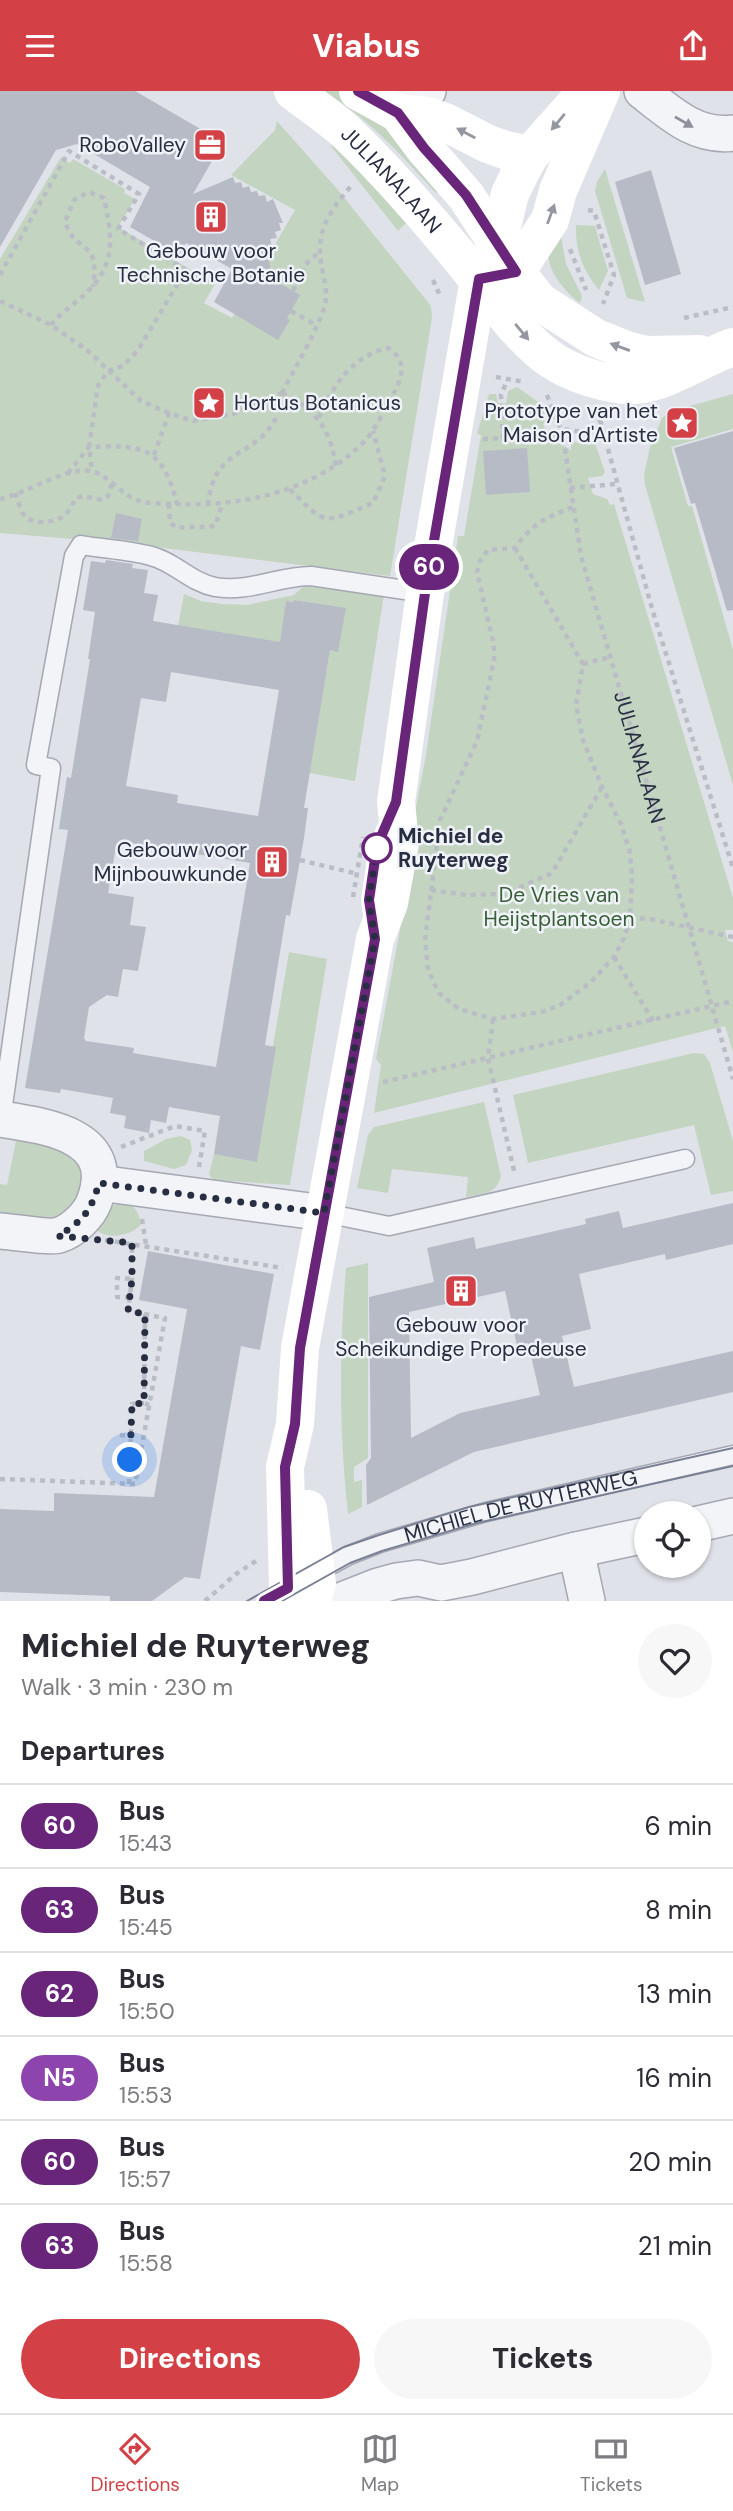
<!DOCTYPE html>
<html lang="en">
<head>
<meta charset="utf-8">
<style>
	:root { --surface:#fff; --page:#f7f7f7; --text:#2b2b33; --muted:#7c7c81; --line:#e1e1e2; --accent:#d34045 }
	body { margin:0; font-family:"DM Sans",sans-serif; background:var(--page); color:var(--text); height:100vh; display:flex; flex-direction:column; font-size:26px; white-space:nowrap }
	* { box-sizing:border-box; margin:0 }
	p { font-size:23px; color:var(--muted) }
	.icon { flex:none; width:38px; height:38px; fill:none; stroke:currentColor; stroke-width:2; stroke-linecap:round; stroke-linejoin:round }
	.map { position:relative; height:1510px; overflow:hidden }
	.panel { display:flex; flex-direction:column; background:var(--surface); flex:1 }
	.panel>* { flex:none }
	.badge { padding:0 14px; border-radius:23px; font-size:24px; line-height:46px }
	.buttons { position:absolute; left:634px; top:1410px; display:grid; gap:14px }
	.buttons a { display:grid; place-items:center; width:77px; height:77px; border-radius:50%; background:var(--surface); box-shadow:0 2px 5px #0004; font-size:35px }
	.you { position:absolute; width:35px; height:35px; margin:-18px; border:5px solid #fff; border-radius:50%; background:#1a73e8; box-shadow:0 0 0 10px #1a73e833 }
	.map>.badge { position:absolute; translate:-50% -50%; box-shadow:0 0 0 4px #fff }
	h2 { padding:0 21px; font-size:26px; line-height:63px }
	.round { display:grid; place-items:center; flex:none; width:74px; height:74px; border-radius:37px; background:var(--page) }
	.overview { display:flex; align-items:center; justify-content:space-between; height:119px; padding:0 21px }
	h1 { font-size:33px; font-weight:800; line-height:52px }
	.primary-button { display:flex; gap:14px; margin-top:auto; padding:14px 21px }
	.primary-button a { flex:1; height:80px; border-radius:42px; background:var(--accent); color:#fff; font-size:28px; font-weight:800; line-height:80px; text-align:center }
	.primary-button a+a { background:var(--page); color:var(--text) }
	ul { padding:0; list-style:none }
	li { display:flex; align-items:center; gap:21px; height:84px; padding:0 21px; border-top:2px solid var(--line) }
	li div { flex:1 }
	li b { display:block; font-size:26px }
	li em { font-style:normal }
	li .badge { min-width:77px; font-weight:700; text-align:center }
	header { display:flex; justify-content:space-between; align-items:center; height:91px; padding:0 21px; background:var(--accent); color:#fff; font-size:32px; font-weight:800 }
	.dock { display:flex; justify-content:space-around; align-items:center; height:98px; border-top:2px solid var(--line); background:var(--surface); font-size:19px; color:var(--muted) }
	.dock a { display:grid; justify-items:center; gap:4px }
	.dock .selected { color:var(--accent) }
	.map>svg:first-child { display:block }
	.green { fill:#c3d4c1 }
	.building { fill:#b7bbc6; fill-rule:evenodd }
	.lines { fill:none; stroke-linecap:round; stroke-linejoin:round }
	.lane-casing { stroke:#a5a8b3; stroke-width:21 }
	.street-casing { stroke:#a5a8b3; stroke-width:38 }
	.path { stroke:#babdc5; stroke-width:4.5; stroke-dasharray:5 5; stroke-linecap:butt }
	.lane { stroke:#f3f4f8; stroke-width:18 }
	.street { stroke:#f3f4f8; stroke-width:35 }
	.secondary { stroke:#fff; stroke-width:38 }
	.tram { stroke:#798094; stroke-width:2 }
	.oneway { fill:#9496a0 }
	.oneway2 { fill:#8e919c }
	.line-casing { stroke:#fff; stroke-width:16 }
	.line { stroke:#68257a; stroke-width:10 }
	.walk { stroke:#282e41; stroke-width:7; stroke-dasharray:0 12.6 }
	.stop-dot { fill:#fff; stroke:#68257a; stroke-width:3.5 }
	.labels { text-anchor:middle; stroke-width:5; stroke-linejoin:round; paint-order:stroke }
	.poi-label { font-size:21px; fill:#282e41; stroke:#eff2f7; text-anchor:end }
	.street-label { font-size:21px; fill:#282e41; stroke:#eff2f7 }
	.stop-label { font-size:21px; font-weight:bold; fill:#282e41; stroke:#eff2f7; text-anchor:start }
	.park-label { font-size:21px; fill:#375e35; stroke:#eff2f7 }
</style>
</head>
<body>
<header><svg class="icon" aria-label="menu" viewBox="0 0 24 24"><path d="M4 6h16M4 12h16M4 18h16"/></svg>Viabus<svg class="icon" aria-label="share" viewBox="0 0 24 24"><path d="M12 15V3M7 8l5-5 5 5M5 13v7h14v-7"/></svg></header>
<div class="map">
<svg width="733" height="1510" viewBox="0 0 733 1510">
	<rect width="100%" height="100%" fill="#e0e2e9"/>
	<!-- green -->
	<g class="green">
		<path d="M322,0H344L361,13L444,95L436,102C402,65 367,25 322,0Z"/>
		<polygon points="277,30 338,99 431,215 432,226 428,252 390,485 132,453 0,442 0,168 61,66 70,72 73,68 125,98 124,102 135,108 118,136 215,193 204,212 232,227 295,119 231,84 275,39"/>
		<polygon points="333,51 407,131 398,140 331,55"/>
		<polygon points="605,78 645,211 627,207 595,100 597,91"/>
		<path d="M576,134L595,135L608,180L599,199C583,180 575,159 576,134Z"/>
		<path d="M560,139L566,173L582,205L580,212C566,202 545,178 549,159C551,153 556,145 560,139Z"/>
		<polygon points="517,296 544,315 549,330 543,333 546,341 555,338 557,351 571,359 571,350 584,353 595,352 605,381 602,385 588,387 593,403 607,408 610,414 614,413 733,807 733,839 725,839 728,850 733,851 733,961 725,935 374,1022 381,974 376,968 404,817 405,773 426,664 458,445 464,445 481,344 477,343 489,303 496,303 498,312 506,312 508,300"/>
		<polygon points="733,303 733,338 671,356 688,415 692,415 733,559 733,694 645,394 644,384 650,356 662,327 672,320"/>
		<polygon points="306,493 384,503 355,690 309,682 330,559 338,560 345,518 295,509 294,511 286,510 285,515 293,517 287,553 178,535 184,503 201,510 222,513 247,514 294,504"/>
		<polygon points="289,861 327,868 290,1094 213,1089 209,1083 214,1063 257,1070 273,955"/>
		<polygon points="694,962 704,963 710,972 733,1050 733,1100 711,1104 694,1034 528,1072 513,1004"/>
		<path d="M484,1011L501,1085C496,1104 483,1102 466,1106L468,1086L392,1078L388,1102L357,1097L368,1044L374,1036Z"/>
		<path d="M0,1040L70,1061C73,1067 78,1073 80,1080C86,1098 73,1123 55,1129C43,1132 13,1126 0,1125V1093L7,1094L16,1050L0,1047Z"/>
		<polygon points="181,1045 190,1049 192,1059 186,1074 174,1078 144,1070 144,1060 166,1048"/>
		<path d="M119,1112C134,1112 138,1119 141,1133C132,1146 99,1151 93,1133L112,1115Z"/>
		<path d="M368,1172V1367L354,1376V1391L362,1389V1416L348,1423C339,1340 339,1260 346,1177Z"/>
	</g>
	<!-- building -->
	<g class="building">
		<polygon points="0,0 135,0 223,51 193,103 233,86 235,92 241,91 243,97 249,95 251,101 257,100 259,105 265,104 267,111 273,108 283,132 279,132 281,139 275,141 277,147 270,148 272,155 267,157 272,188 300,204 287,227 290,229 278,249 214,211 232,178 186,152 179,164 130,136 150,96 77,53 56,59 0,156"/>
		<polygon points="651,79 681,183 645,194 615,91"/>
		<polygon points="733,340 733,519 727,520 695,412 691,413 674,357"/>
		<polygon points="527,357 530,401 486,404 483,360"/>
		<polygon points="116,422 142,428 138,450 111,447"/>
		<path d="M106,469L133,473L132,477L148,479L144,502L158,504L153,530L280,551L286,510L294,511V509L346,517L338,561L330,559L304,717H308L304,747L290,825L286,824L265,954L276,956L257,1071L214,1063L220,1025L169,1016L166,1032L151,1029L149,1042L124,1037L126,1025L110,1022L113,1007L61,998L60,1002L25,997L68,739L59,738L61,724L67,686L71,687L90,568H88L95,521L83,519L91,470L105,472ZM171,581L279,599L258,725L177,712L178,704L126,695L141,607L166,611ZM119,750L250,772L216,976L133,962L134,957L86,950L84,947L89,916L107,904L118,906L123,878L138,880L146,836L130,834L134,806L108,802L116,756H118Z"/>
		<path d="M733,1112V1153L666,1169L665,1163L579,1183L591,1238L562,1245L574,1296L733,1260V1301L474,1361L367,1414L366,1374L371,1367L369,1206L434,1191L427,1157L474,1146L476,1158L586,1133L585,1128L619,1120L623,1137ZM505,1200L517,1255L528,1252L540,1304L460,1322L411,1347L409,1221Z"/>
		<polygon points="148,1160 274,1183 260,1259 241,1255 200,1488 185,1486 152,1510 110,1510 110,1505 0,1501 0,1418 54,1420 54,1402 154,1406 187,1218 139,1209"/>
	</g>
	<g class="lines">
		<defs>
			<g id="lane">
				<path d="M1,1028L51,677L36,674L74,465L81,454C104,458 129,459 151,465C175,471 190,491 215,496C248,502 279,485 311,485L425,502"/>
				<polyline points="325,1122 389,1135 685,1068"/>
				<path id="s2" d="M313,1484L347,1465L380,1452L486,1421L733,1364"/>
			</g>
			<g id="street">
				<path d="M642,0C670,22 696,47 733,42"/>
				<polyline points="398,22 428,0"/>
				<path d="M0,1028C46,1035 120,1044 94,1111C89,1124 73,1140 59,1144C51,1147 12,1141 0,1140"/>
				<polyline points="99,1092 325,1122"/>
				<polyline points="698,1433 733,1425"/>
				<polyline points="576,1459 587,1510"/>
				<polyline points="340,1510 378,1495 396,1490 418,1487 441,1492 472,1486 576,1459 646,1444"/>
			</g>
		</defs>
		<!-- lane casing -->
		<use href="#lane" class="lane-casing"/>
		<!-- street casing -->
		<use href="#street" class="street-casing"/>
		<!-- path -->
		<g class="path">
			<polyline points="588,119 594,120 614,184 603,213"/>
			<polyline points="570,158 586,199"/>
			<polyline points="0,184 69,60 139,103 118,138 186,179 138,259 123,275 108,280 98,295 89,356 92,380"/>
			<polyline points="433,189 441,207"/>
			<polyline points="293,200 304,175 319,161"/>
			<polyline points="0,210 51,234 87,259 141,310 169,322 193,330 233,323 282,302"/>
			<polyline points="291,220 316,234"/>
			<polyline points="684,227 733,216"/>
			<path d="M51,234C63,219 80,210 92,196C117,168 111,141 104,107L89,101L74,109L65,131C78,167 100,145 93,196"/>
			<polyline points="496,286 525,291"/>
			<path d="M282,302C294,279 318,238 325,214C329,195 320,178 320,160C319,133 337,111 353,93"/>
			<path d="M282,302C316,319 330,337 336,375"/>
			<polyline points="547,304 556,330 562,338 591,342 600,330"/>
			<polyline points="600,329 653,521 733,777"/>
			<path id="s1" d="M562,338L581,465L733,988"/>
			<polyline points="483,348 522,346"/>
			<polyline points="503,348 501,304 507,290"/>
			<polyline points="154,364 169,322"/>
			<path d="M68,382L89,356C144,354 162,355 177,413"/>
			<polyline points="570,397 616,393"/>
			<path d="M290,398C327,437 325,432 373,412L385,385L373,340"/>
			<path d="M15,402C18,409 20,418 24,424C31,434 53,432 62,426C69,422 72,414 76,407L83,405L102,409L108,405L112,393"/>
			<path d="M0,408C25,403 67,375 92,380C106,383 122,404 137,409C149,414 166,412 179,413C243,416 315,399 362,353C373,342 381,326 388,312C400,293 411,271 388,257C350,266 334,294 318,328"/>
			<path d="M169,413L170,432L178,437C191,435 203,437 215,435L222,414"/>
			<path d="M208,414C214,355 253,368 275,329L271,306"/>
			<path d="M515,457L583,573L576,614L583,649L602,696L622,735L630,762L632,787L630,827L624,847L614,866L590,892L560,914L542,921L493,928L459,918L439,902L428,879L425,849L440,729L477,650L494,569V555L477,481L480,470L488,459L515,457C533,432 545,427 573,416"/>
			<polyline points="583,573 610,566"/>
			<polyline points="300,769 358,783"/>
			<polyline points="431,799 466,804 505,803 552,782 602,696"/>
			<polyline points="353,806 363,746"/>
			<polyline points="630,827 650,828 733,846"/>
			<polyline points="614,866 653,930"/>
			<polyline points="493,928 488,967 515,1084"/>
			<polyline points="383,991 733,910"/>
			<polyline points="121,1056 175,1035 205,1040 199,1076"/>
			<polyline points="142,1128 146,1154"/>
			<polyline points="105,1149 283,1177"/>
			<polyline points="130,1207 117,1206 117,1187 132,1188"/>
			<polyline points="145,1223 144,1312 149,1314"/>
			<polyline points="120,1344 130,1345"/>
			<polyline points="0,1388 135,1393 165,1227 128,1220 132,1188 132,1152"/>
			<polyline points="129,1393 132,1313 144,1312"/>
			<polyline points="205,1510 236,1483 256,1470"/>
		</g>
		<!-- lane -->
		<use href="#lane" class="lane"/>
		<!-- street -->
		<use href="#street" class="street"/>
		<!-- secondary -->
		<g class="secondary">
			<path id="s3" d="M293,0C311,14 331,27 347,42C387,80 423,122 458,164C486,197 521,252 558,273C577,284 613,296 635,294C670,291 700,267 733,256"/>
			<polyline points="358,0 398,22 427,25 445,31 488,53 505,59 530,64"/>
			<polyline points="398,22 424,57 466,105 516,181 540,211 596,247 626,259 646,264 699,263"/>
			<polyline points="494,185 516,181 550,129 558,100 601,0"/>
			<polyline points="308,1418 317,1492 312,1510"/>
			<polyline points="286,1510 288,1497 285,1376 295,1333 300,1257 375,848 389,812 400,752 396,711 425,502 479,188 498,152 510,103 521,80 530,64 587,0"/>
		</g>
		<!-- tram -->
		<g class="tram">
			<polyline points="247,1510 344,1456 379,1444 469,1416 733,1357"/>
			<polyline points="282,1510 350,1472 382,1460 477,1432 733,1375"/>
		</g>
	</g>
	<!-- one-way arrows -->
	<defs><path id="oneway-solid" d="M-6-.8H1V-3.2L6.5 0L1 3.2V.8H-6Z" transform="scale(1.75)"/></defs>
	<g class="oneway">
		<use href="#oneway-solid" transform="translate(558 31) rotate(130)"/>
		<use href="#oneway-solid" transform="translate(466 42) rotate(-152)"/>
		<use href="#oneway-solid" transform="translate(551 123) rotate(-70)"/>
		<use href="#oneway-solid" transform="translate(522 241) rotate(50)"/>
		<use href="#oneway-solid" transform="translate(620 256) rotate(-160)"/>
	</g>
	<use class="oneway2" href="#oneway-solid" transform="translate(684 31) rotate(30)"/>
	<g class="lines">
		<defs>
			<polyline id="line" points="264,1510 288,1497 285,1376 295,1333 300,1257 375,848 369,809 377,755 396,711 425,502 479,188 516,181 466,104 424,57 398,22 358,0"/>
		</defs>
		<!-- line casing -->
		<use href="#line" class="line-casing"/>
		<!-- line -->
		<use href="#line" class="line"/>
		<!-- walk -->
		<path class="walk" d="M130,1369L132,1313L144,1312L145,1223L128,1220L132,1188V1152L58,1145C83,1130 91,1120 99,1092L324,1122L375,848L369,809L377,755V757"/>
	</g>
	<!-- icons -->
	<defs>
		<symbol id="office-square" viewBox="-11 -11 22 22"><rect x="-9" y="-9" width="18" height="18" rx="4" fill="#d34045" stroke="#eff2f7"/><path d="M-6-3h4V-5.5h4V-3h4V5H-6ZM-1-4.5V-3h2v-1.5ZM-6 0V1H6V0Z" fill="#fff"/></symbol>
		<symbol id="building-square" viewBox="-11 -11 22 22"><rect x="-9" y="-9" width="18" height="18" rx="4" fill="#d34045" stroke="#eff2f7"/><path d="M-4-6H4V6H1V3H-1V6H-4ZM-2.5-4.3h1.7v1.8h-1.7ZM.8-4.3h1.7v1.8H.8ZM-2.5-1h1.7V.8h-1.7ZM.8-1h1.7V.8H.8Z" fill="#fff"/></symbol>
		<symbol id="sight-square" viewBox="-11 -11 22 22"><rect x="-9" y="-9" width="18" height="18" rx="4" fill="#d34045" stroke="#eff2f7"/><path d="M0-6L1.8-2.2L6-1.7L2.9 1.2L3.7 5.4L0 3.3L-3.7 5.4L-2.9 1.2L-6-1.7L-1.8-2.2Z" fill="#fff"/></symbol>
	</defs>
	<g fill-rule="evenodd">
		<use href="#office-square" x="191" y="35" width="38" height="38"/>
		<use href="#building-square" x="192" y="107" width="38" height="38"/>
		<use href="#sight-square" x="190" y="293" width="38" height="38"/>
		<use href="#sight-square" x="663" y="313" width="38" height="38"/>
		<use href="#building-square" x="253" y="752" width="38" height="38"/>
		<use href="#building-square" x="442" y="1181" width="38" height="38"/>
	</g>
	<!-- markers -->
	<circle class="stop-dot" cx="377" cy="757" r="14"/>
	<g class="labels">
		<!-- poi labels -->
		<g class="poi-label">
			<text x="186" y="61">RoboValley</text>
			<text x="211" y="167" text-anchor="middle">Gebouw voor<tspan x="211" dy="24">Technische Botanie</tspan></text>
			<text x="234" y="319" text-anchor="start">Hortus Botanicus</text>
			<text x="658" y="327">Prototype van het<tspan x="658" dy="24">Maison d'Artiste</tspan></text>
			<text x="247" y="766">Gebouw voor<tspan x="247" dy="24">Mijnbouwkunde</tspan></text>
			<text x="461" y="1241" text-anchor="middle">Gebouw voor<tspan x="461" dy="24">Scheikundige Propedeuse</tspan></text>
		</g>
		<!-- street labels -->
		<g class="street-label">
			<text dy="7" stroke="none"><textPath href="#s3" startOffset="133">JULIANALAAN</textPath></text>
			<text dy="7" stroke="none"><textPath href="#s1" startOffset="338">JULIANALAAN</textPath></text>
			<text dy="7" stroke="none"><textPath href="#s2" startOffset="220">MICHIEL DE RUYTERWEG</textPath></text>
		</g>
		<!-- stop labels -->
		<g class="stop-label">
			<text x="398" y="752">Michiel de<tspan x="398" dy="24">Ruyterweg</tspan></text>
		</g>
		<!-- park labels -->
		<g class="park-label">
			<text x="559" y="811">De Vries van<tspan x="559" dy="24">Heijstplantsoen</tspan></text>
		</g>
	</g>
</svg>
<div class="buttons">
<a><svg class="icon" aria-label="locate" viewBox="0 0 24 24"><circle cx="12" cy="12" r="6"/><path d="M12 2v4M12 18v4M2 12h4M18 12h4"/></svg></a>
</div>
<div class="you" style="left:130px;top:1369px"></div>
<b class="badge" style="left:429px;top:476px;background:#68257a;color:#fff">60</b>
</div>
<section class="panel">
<div class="overview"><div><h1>Michiel de Ruyterweg</h1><p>Walk · 3 min · 230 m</p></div><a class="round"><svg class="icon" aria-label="heart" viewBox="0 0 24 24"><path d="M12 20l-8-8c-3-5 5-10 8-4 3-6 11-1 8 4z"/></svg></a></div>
<h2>Departures</h2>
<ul>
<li><span class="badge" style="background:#68257a;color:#fff">60</span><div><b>Bus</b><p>15:43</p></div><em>6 min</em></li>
<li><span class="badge" style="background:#68257a;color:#fff">63</span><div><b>Bus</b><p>15:45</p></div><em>8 min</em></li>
<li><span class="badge" style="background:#68257a;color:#fff">62</span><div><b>Bus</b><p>15:50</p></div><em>13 min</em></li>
<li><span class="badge" style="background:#8e44ad;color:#fff">N5</span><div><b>Bus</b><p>15:53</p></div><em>16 min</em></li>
<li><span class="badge" style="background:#68257a;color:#fff">60</span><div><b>Bus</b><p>15:57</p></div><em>20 min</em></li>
<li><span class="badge" style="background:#68257a;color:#fff">63</span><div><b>Bus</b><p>15:58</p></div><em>21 min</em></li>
</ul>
<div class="primary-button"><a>Directions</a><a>Tickets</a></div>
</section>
<nav class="dock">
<a class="selected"><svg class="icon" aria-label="directions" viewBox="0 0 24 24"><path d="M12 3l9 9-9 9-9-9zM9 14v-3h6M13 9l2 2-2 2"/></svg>Directions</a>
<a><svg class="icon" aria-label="map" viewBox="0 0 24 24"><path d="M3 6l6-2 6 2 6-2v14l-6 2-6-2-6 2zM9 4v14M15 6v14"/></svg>Map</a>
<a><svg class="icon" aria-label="tickets" viewBox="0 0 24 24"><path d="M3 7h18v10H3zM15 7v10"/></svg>Tickets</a>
</nav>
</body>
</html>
